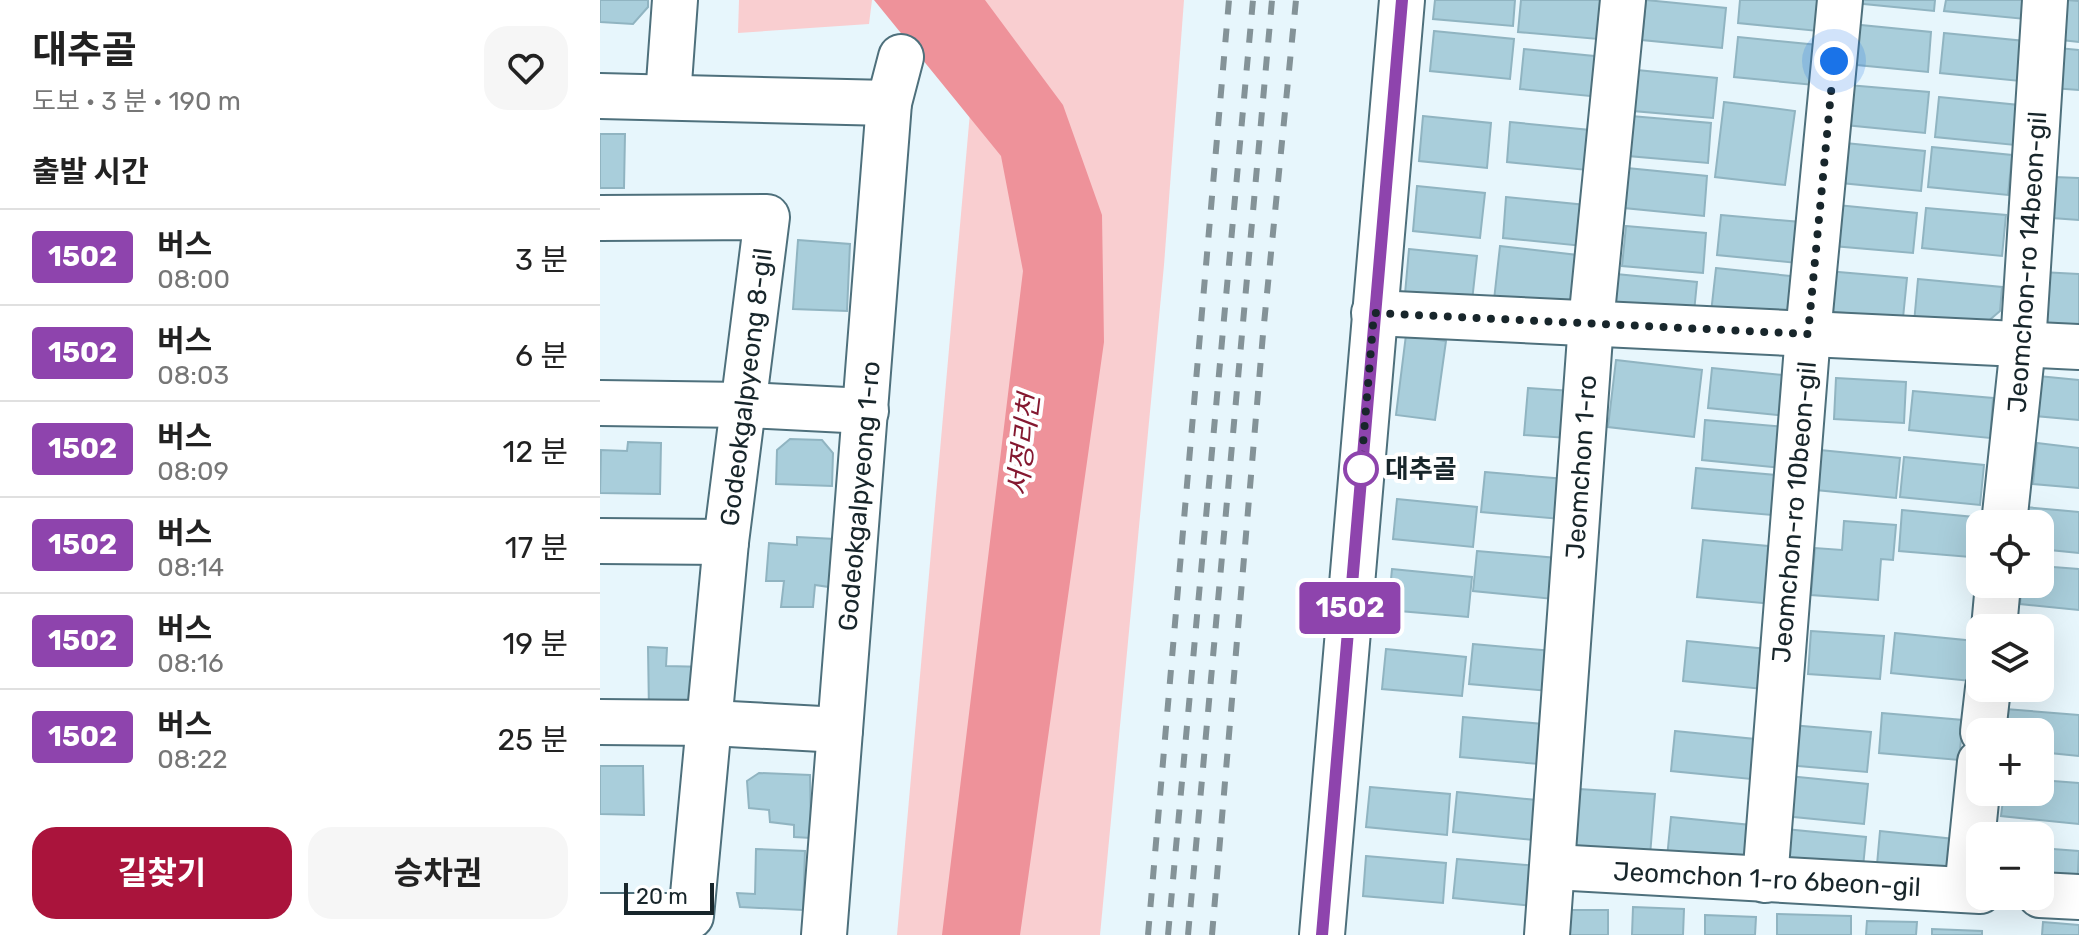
<!DOCTYPE html>
<html lang="ko">
<head>
<meta charset="utf-8">
<style>
	:root { --surface:#fff; --page:#f6f6f6; --text:#222; --muted:#767676; --line:#e0e0e0; --accent:#aa143c }
	body { margin:0; font-family:Rubik,"Noto Sans KR",sans-serif; background:var(--page); color:var(--text); height:100vh; display:flex; flex-direction:column; font-size:30px; white-space:nowrap }
	* { box-sizing:border-box; margin:0 }
	p { font-size:26px; color:var(--muted) }
	.icon { flex:none; width:44px; height:44px; fill:none; stroke:currentColor; stroke-width:2; stroke-linecap:round; stroke-linejoin:round }
	.map { position:relative; flex:1; overflow:hidden }
	.details { display:flex; flex-direction:column; background:var(--surface); width:600px }
	.details>* { flex:none }
	.badge { padding:0 16px; border-radius:6px; font-size:28px; line-height:52px }
	.controls { position:absolute; left:1366px; top:510px; display:grid; gap:16px }
	.controls a { display:grid; place-items:center; width:88px; height:88px; border-radius:16px; background:var(--surface); box-shadow:0 8px 32px #0002; font-size:40px }
	.scale { position:absolute; left:24px; bottom:20px; width:90px; box-sizing:border-box; padding-left:8px; border:4px solid #18262b; border-top:0; font-size:22px; line-height:28px; white-space:nowrap; color:#18262b; -webkit-text-stroke:6px #fff; paint-order:stroke }
	.you { position:absolute; width:40px; height:40px; margin:-20px; border:6px solid #fff; border-radius:50%; background:#1a73e8; box-shadow:0 0 0 12px #1a73e833 }
	.map>.badge { position:absolute; translate:-50% -50%; box-shadow:0 0 0 4px #fff }
	h2 { padding:0 32px; font-size:30px; line-height:72px }
	.round { display:grid; place-items:center; flex:none; width:84px; height:84px; border-radius:24px; background:var(--page) }
	.headline { display:flex; align-items:center; justify-content:space-between; height:136px; padding:0 32px }
	h1 { font-size:38px; font-weight:700; line-height:60px }
	.button { display:flex; gap:16px; margin-top:auto; padding:16px 32px }
	.button a { flex:1; height:92px; border-radius:24px; background:var(--accent); color:#fff; font-size:32px; font-weight:700; line-height:92px; text-align:center }
	.button a+a { background:var(--page); color:var(--text) }
	ul { padding:0; list-style:none }
	li { display:flex; align-items:center; gap:24px; height:96px; padding:0 32px; border-top:2px solid var(--line) }
	li div { flex:1 }
	li b { display:block; font-size:30px }
	li em { font-style:normal }
	li .badge { min-width:88px; font-weight:700; text-align:center }
	main { display:flex; flex:1; min-height:0 }
	.map>svg:first-child { display:block }
	.green { fill:#f9ced0 }
	.water { fill:#ee929a }
	.building { fill:#a9cedb; stroke:#90b4c1; stroke-width:2 }
	.lines { fill:none; stroke-linecap:round; stroke-linejoin:round }
	.minor-casing { stroke:#4e707c; stroke-width:48 }
	.minor { stroke:#fff; stroke-width:44 }
	.rail { stroke:#849398; stroke-width:6; stroke-dasharray:14 14; stroke-linecap:butt }
	.line-casing { stroke:#fff; stroke-width:18 }
	.line { stroke:#8e44ad; stroke-width:12 }
	.walk { stroke:#18262b; stroke-width:8; stroke-dasharray:0 14.4 }
	.stop-dot { fill:#fff; stroke:#8e44ad; stroke-width:4 }
	.labels { text-anchor:middle; stroke-width:8; stroke-linejoin:round; paint-order:stroke }
	.street-label { font-size:26px; fill:#18262b; stroke:#fff }
	.stop-label { font-size:26px; font-weight:bold; fill:#18262b; stroke:#fff; text-anchor:start }
	.water-label { font-size:28px; font-style:italic; fill:#841830; stroke:#fff }
</style>
</head>
<body>
<main>
<section class="details">
<div class="headline"><div><h1>대추골</h1><p>도보 · 3 분 · 190 m</p></div><a class="round"><svg class="icon" aria-label="heart" viewBox="0 0 24 24"><path d="M12 20l-8-8c-3-5 5-10 8-4 3-6 11-1 8 4z"/></svg></a></div>
<h2>출발 시간</h2>
<ul>
<li><span class="badge" style="background:#8e44ad;color:#fff">1502</span><div><b>버스</b><p>08:00</p></div><em>3 분</em></li>
<li><span class="badge" style="background:#8e44ad;color:#fff">1502</span><div><b>버스</b><p>08:03</p></div><em>6 분</em></li>
<li><span class="badge" style="background:#8e44ad;color:#fff">1502</span><div><b>버스</b><p>08:09</p></div><em>12 분</em></li>
<li><span class="badge" style="background:#8e44ad;color:#fff">1502</span><div><b>버스</b><p>08:14</p></div><em>17 분</em></li>
<li><span class="badge" style="background:#8e44ad;color:#fff">1502</span><div><b>버스</b><p>08:16</p></div><em>19 분</em></li>
<li><span class="badge" style="background:#8e44ad;color:#fff">1502</span><div><b>버스</b><p>08:22</p></div><em>25 분</em></li>
</ul>
<div class="button"><a>길찾기</a><a>승차권</a></div>
</section>
<div class="map">
<svg width="1479" height="935" viewBox="0 0 1479 935">
	<rect width="100%" height="100%" fill="#e7f6fc"/>
	<!-- green -->
	<g class="green">
		<polygon points="139,0 272,0 269,24 138,33"/>
		<polygon points="380,0 584,0 564,265 500,935 297,935"/>
	</g>
	<!-- water -->
	<polygon class="water" points="274,0 385,0 463,105 502,215 504,342 420,935 342,935 423,271 401,156"/>
	<!-- building -->
	<g class="building">
		<polygon points="0,0 48,0 48,7 33,24 0,22"/>
		<polygon points="835,0 915,0 913,26 833,19"/>
		<polygon points="921,0 1002,0 998,39 918,32"/>
		<polygon points="1046,0 1126,8 1122,48 1042,40"/>
		<polygon points="1140,0 1221,0 1218,31 1138,23"/>
		<polygon points="1254,0 1335,0 1334,11 1254,3"/>
		<polygon points="1346,0 1426,0 1425,19 1344,11"/>
		<polygon points="1466,0 1479,1 1479,42 1462,40"/>
		<polygon points="1251,24 1331,32 1328,72 1247,64"/>
		<polygon points="834,31 914,39 910,79 830,71"/>
		<polygon points="1344,33 1425,41 1420,81 1340,73"/>
		<polygon points="1138,37 1218,45 1214,85 1134,77"/>
		<polygon points="1458,48 1479,50 1479,90 1453,88"/>
		<polygon points="924,49 1004,57 1000,97 920,89"/>
		<polygon points="1037,70 1117,78 1113,118 1033,111"/>
		<polygon points="1248,85 1329,92 1325,133 1245,125"/>
		<polygon points="1339,97 1419,105 1415,145 1335,137"/>
		<polygon points="1124,102 1195,111 1185,185 1115,177"/>
		<polygon points="823,116 891,123 887,168 819,161"/>
		<polygon points="1031,116 1111,123 1108,163 1028,156"/>
		<polygon points="910,122 990,130 987,170 907,162"/>
		<polygon points="0,134 25,134 24,188 0,188"/>
		<polygon points="1245,143 1325,151 1321,191 1241,183"/>
		<polygon points="1332,147 1412,155 1408,195 1328,187"/>
		<polygon points="1027,168 1107,176 1104,216 1024,208"/>
		<polygon points="1454,177 1479,178 1479,220 1452,218"/>
		<polygon points="817,186 885,193 880,238 813,231"/>
		<polygon points="906,197 986,205 983,246 903,238"/>
		<polygon points="1237,205 1317,213 1313,253 1233,246"/>
		<polygon points="1326,208 1406,215 1402,256 1322,248"/>
		<polygon points="1121,215 1201,222 1197,263 1117,255"/>
		<polygon points="1026,226 1106,233 1103,273 1022,266"/>
		<polygon points="198,240 250,244 247,311 193,309"/>
		<polygon points="900,246 986,256 985,292 963,314 893,309"/>
		<polygon points="809,249 877,256 872,301 805,294"/>
		<polygon points="1116,268 1200,277 1198,301 1176,319 1111,313"/>
		<polygon points="1227,271 1307,278 1303,318 1223,311"/>
		<polygon points="1441,272 1479,274 1479,341 1447,339"/>
		<polygon points="1016,274 1097,282 1093,322 1012,314"/>
		<polygon points="1318,279 1402,287 1400,311 1378,330 1314,323"/>
		<polygon points="806,335 846,341 835,420 796,415"/>
		<polygon points="1016,360 1102,370 1094,437 1008,427"/>
		<polygon points="1112,368 1192,376 1188,416 1108,408"/>
		<polygon points="1438,376 1479,380 1479,420 1435,416"/>
		<polygon points="1236,378 1306,382 1304,423 1234,419"/>
		<polygon points="928,388 972,391 968,438 924,435"/>
		<polygon points="1313,391 1393,398 1390,438 1309,430"/>
		<polygon points="1105,420 1185,427 1182,468 1102,460"/>
		<polygon points="190,439 222,440 233,453 232,486 176,484 177,450"/>
		<polygon points="28,442 61,443 60,494 0,493 1,450 27,451"/>
		<polygon points="1437,443 1479,448 1479,488 1433,484"/>
		<polygon points="1220,450 1300,458 1296,498 1216,490"/>
		<polygon points="1304,457 1384,465 1380,505 1300,497"/>
		<polygon points="1096,468 1176,475 1172,515 1092,508"/>
		<polygon points="885,472 965,479 961,519 881,512"/>
		<polygon points="797,499 877,507 873,547 793,539"/>
		<polygon points="1425,507 1479,512 1479,553 1440,549 1440,524 1423,524"/>
		<polygon points="1302,510 1374,517 1370,557 1299,551"/>
		<polygon points="1244,521 1296,525 1293,560 1281,559 1278,600 1211,595 1215,548 1242,550"/>
		<polygon points="197,537 235,539 229,587 215,585 213,607 181,607 184,581 166,581 169,543 197,545"/>
		<polygon points="1103,540 1179,547 1173,604 1097,597"/>
		<polygon points="877,551 957,558 953,599 873,591"/>
		<polygon points="1440,566 1479,569 1479,610 1420,604 1422,584 1440,584"/>
		<polygon points="792,569 872,577 868,617 788,610"/>
		<polygon points="1211,631 1284,636 1280,679 1208,674"/>
		<polygon points="1295,633 1375,641 1371,681 1291,673"/>
		<polygon points="1087,641 1167,649 1163,689 1083,681"/>
		<polygon points="873,644 953,651 949,691 869,684"/>
		<polygon points="48,647 67,648 66,666 108,667 91,713 49,712"/>
		<polygon points="786,649 866,657 862,696 782,689"/>
		<polygon points="1405,709 1479,715 1479,756 1440,752 1440,732 1403,732"/>
		<polygon points="1282,713 1363,720 1359,760 1279,753"/>
		<polygon points="863,717 943,724 939,764 860,757"/>
		<polygon points="1191,725 1271,732 1267,772 1187,765"/>
		<polygon points="1075,731 1155,739 1151,779 1071,771"/>
		<polygon points="0,766 43,766 44,815 0,814"/>
		<polygon points="159,773 210,775 211,838 194,837 194,825 170,822 169,810 149,808 147,781"/>
		<polygon points="1188,776 1268,784 1264,824 1184,816"/>
		<polygon points="1440,780 1479,783 1479,824 1401,816 1404,792 1440,792"/>
		<polygon points="770,787 850,794 847,835 766,827"/>
		<polygon points="979,789 1055,794 1049,868 973,851"/>
		<polygon points="857,792 937,800 933,840 853,832"/>
		<polygon points="1071,817 1151,825 1147,865 1067,858"/>
		<polygon points="1185,829 1266,837 1262,877 1181,869"/>
		<polygon points="1280,831 1354,839 1351,868 1276,876"/>
		<polygon points="1440,848 1479,851 1477,891 1440,888"/>
		<polygon points="156,849 205,851 203,910 140,907 137,893 155,894"/>
		<polygon points="766,856 846,863 843,903 763,896"/>
		<polygon points="857,859 937,866 933,906 853,898"/>
		<polygon points="1033,907 1084,909 1083,935 1032,935"/>
		<rect x="967" y="910" width="41" height="25"/>
		<polygon points="1177,914 1251,916 1251,935 1177,935"/>
		<polygon points="1105,915 1156,917 1155,935 1105,935"/>
		<polygon points="1267,921 1317,922 1316,935 1266,935"/>
		<polygon points="1443,922 1479,925 1479,935 1442,935"/>
		<polygon points="1332,929 1382,931 1382,935 1332,935"/>
	</g>
	<g class="lines">
		<defs>
			<g id="minor">
				<polyline points="0,96 289,103"/>
				<polyline points="68,97 75,0"/>
				<polyline points="0,218 167,217 126,542 91,916 0,916"/>
				<polyline points="774,313 1479,347"/>
				<polyline points="0,403 145,405 266,411"/>
				<polyline points="1404,524 1423,345 1445,0"/>
				<polyline points="0,541 126,542"/>
				<polyline points="1394,628 1398,584"/>
				<polyline points="0,722 111,723 240,730"/>
				<polyline points="1383,732 1388,688"/>
				<polyline points="954,867 1380,891"/>
				<polyline points="1165,880 1208,334 1240,0"/>
				<polyline points="1367,890 1380,762"/>
				<polyline points="1440,895 1479,897"/>
				<polyline points="224,935 289,103 301,57"/>
				<polyline points="722,935 802,0"/>
				<polyline points="947,935 991,323 1023,0"/>
			</g>
		</defs>
		<!-- minor casing -->
		<use href="#minor" class="minor-casing"/>
		<!-- minor -->
		<use href="#minor" class="minor"/>
		<!-- rail -->
		<g class="rail">
			<polyline points="548,935 629,0"/>
			<polyline points="568,935 653,0"/>
			<polyline points="588,935 672,0"/>
			<polyline points="612,935 663,334 696,0"/>
		</g>
	</g>
	<g class="lines">
		<defs>
			<polyline id="line" points="722,935 802,0"/>
		</defs>
		<!-- line casing -->
		<use href="#line" class="line-casing"/>
		<!-- line -->
		<use href="#line" class="line"/>
		<!-- walk -->
		<polyline class="walk" points="761,469 774,313 1208,334 1234,61"/>
	</g>
	<!-- markers -->
	<circle class="stop-dot" cx="761" cy="469" r="16"/>
	<g class="labels">
		<!-- street labels -->
		<g class="street-label">
			<text transform="translate(1427 262) rotate(-86)" y="9">Jeomchon-ro 14beon-gil</text>
			<text transform="translate(146 387) rotate(-83)" y="9">Godeokgalpyeong 8-gil</text>
			<text transform="translate(981 467) rotate(-86)" y="9">Jeomchon 1-ro</text>
			<text transform="translate(259 496) rotate(-85)" y="9">Godeokgalpyeong 1-ro</text>
			<text transform="translate(1194 512) rotate(-85)" y="9">Jeomchon-ro 10beon-gil</text>
			<text transform="translate(1167 879) rotate(3)" y="9">Jeomchon 1-ro 6beon-gil</text>
		</g>
		<!-- stop labels -->
		<g class="stop-label">
			<text x="785" y="478">대추골</text>
		</g>
		<!-- water labels -->
		<g class="water-label">
			<text transform="translate(423 445) rotate(-83)" y="10">서정리천</text>
		</g>
	</g>
</svg>
<div class="controls">
<a><svg class="icon" aria-label="locate" viewBox="0 0 24 24"><circle cx="12" cy="12" r="6"/><path d="M12 2v4M12 18v4M2 12h4M18 12h4"/></svg></a>
<a><svg class="icon" aria-label="layers" viewBox="0 0 24 24"><path d="M12 4l9 5-9 5-9-5zM3 14l9 5 9-5"/></svg></a>
<a>+</a>
<a>−</a>
</div>
<div class="scale">20 m</div>
<div class="you" style="left:1234px;top:61px"></div>
<b class="badge" style="left:750px;top:608px;background:#8e44ad;color:#fff">1502</b>
</div>
</main>
</body>
</html>
